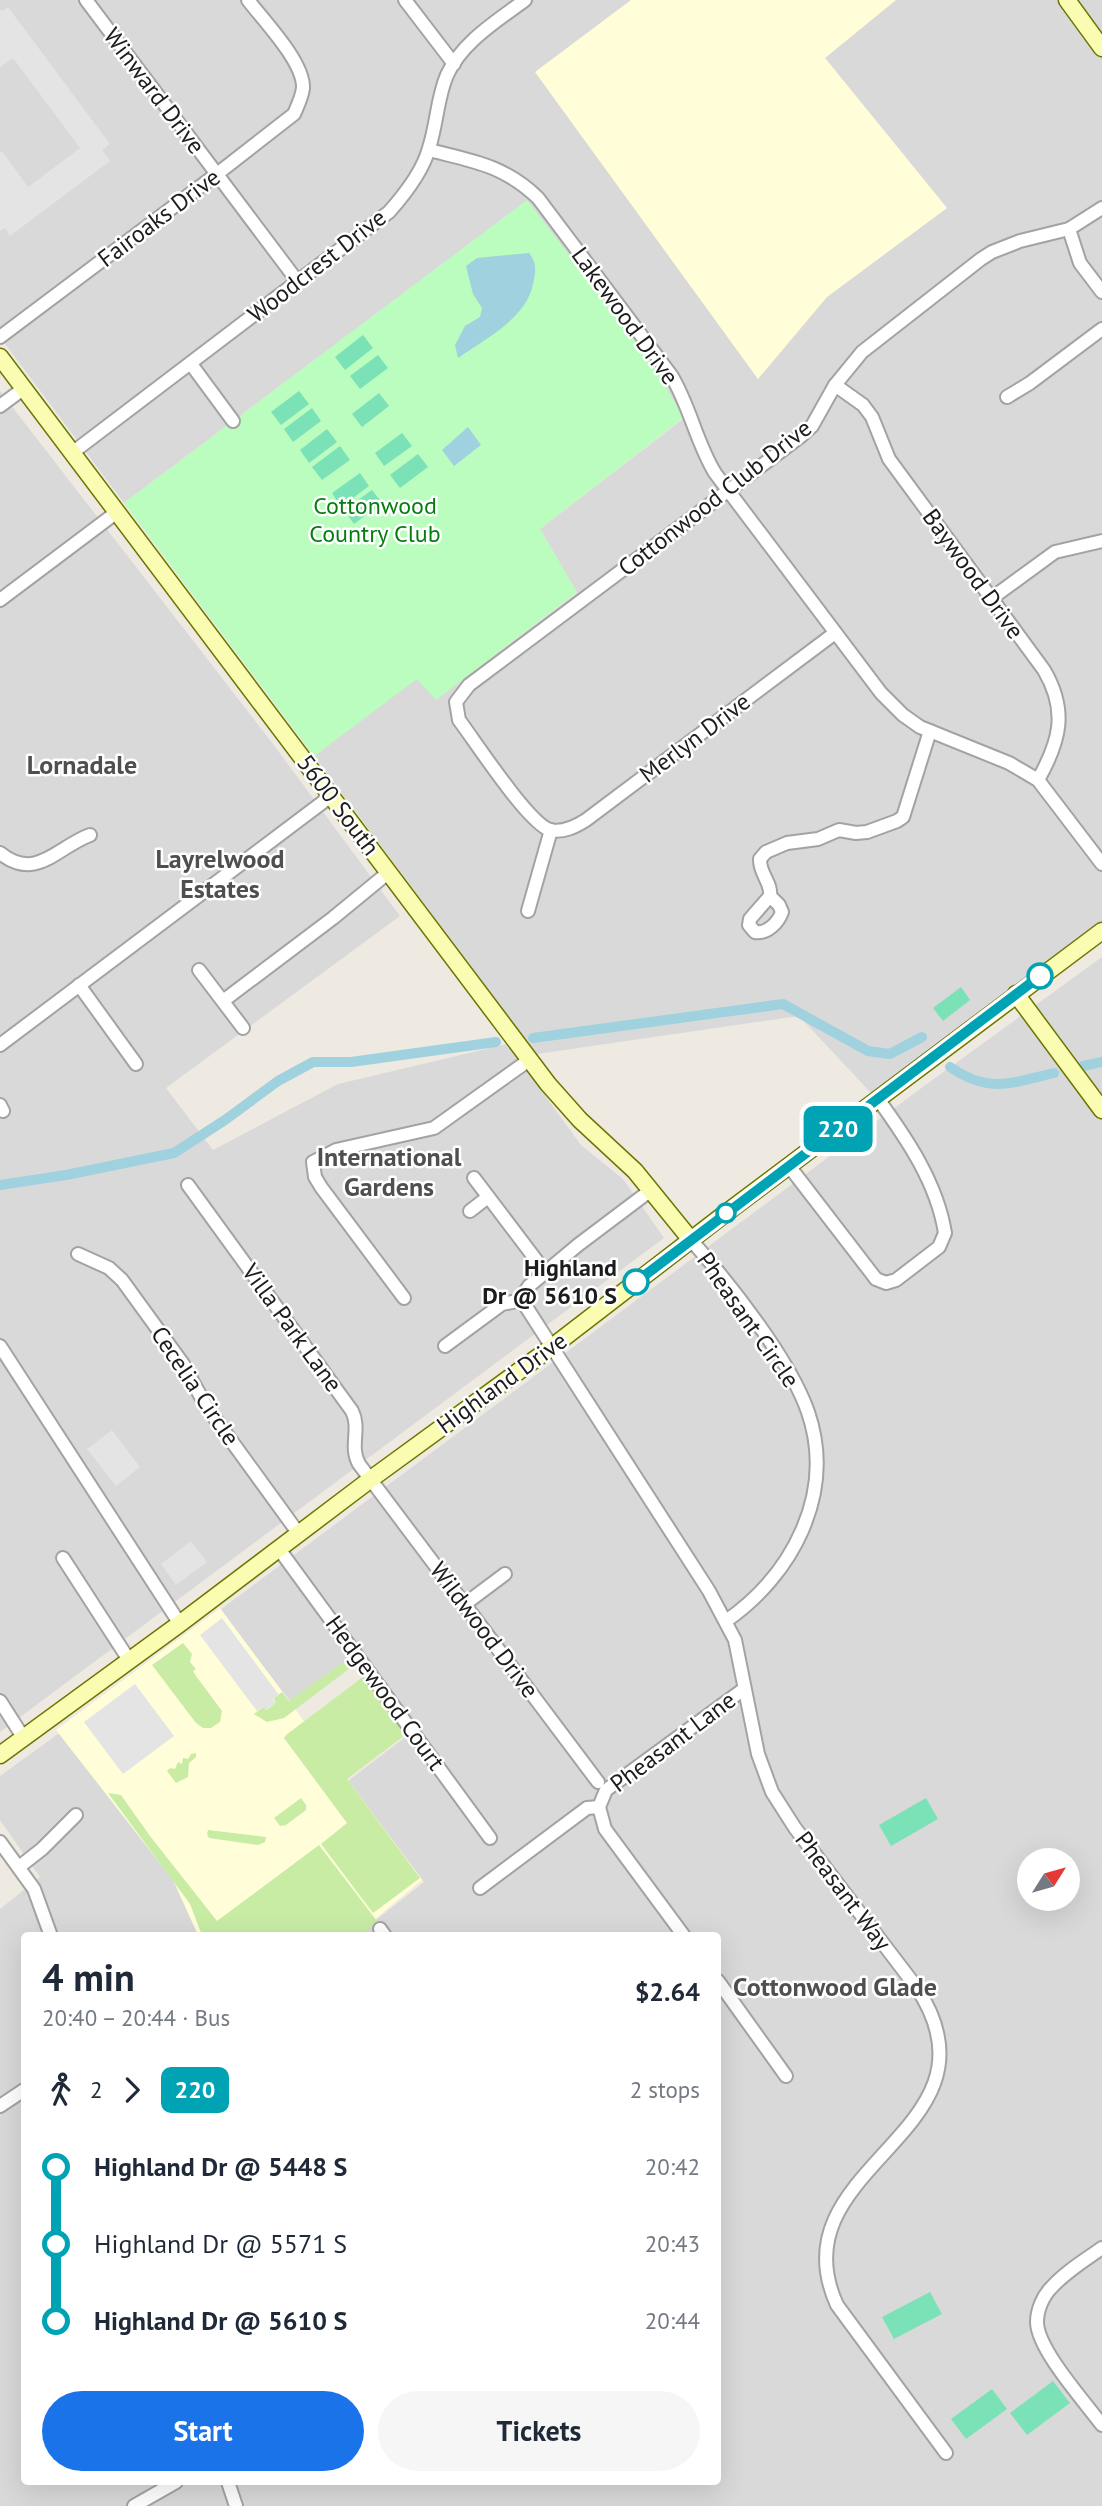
<!DOCTYPE html>
<html lang="en">
<head>
<meta charset="utf-8">
<style>
	:root { --surface:#fff; --page:#f6f6f7; --text:#1f2937; --muted:#747a83; --accent:#1a73e8 }
	body { margin:0; font-family:"PT Sans",sans-serif; background:var(--page); color:var(--text); height:100vh; display:flex; flex-direction:column; font-size:26px; white-space:nowrap }
	* { box-sizing:border-box; margin:0 }
	p { font-size:23px; color:var(--muted) }
	.icon { flex:none; width:38px; height:38px; fill:none; stroke:currentColor; stroke-width:2; stroke-linecap:round; stroke-linejoin:round }
	.map { position:relative; flex:1; overflow:hidden }
	.sheet { position:absolute; left:21px; top:1932px; width:700px; height:553px; display:flex; flex-direction:column; background:var(--surface); border-radius:7px; box-shadow:0 7px 28px #0002 }
	.sheet>* { flex:none }
	.badge { padding:0 14px; border-radius:10px; font-size:24px; line-height:46px }
	.needle { width:46px; rotate:53deg }
	.fabs { position:absolute; left:1017px; top:1848px; display:grid; gap:14px }
	.fabs a { display:grid; place-items:center; width:63px; height:63px; border-radius:50%; background:var(--surface); box-shadow:0 7px 28px #0002; font-size:35px }
	.map>.badge { position:absolute; translate:-50% -50%; box-shadow:0 0 0 4px #fff }
	.legs { display:flex; align-items:center; gap:10px; height:77px; padding:0 21px; font-size:23px }
	.legs p { margin-inline-start:auto }
	.headline { display:flex; align-items:center; justify-content:space-between; height:119px; padding:0 21px }
	h1 { font-size:38px; font-weight:800; line-height:52px }
	.button { display:flex; gap:14px; margin-top:auto; padding:14px 21px }
	.button a { flex:1; height:80px; border-radius:42px; background:var(--accent); color:#fff; font-size:28px; font-weight:800; line-height:80px; text-align:center }
	.button a+a { background:var(--page); color:var(--text) }
	ul { padding:0 21px; list-style:none }
	li { display:flex; align-items:center; gap:24px; height:77px; font-size:26px }
	li i { display:grid; place-items:center; width:10px; height:100%; margin:0 9px; background:currentColor }
	li i::after { content:''; width:18px; height:18px; margin:-9px; border:5px solid; border-radius:50%; background:var(--surface) }
	li p { margin-inline-start:auto }
	li:first-child i { background:linear-gradient(#0000 50%,currentColor 0) }
	li:last-child i { background:linear-gradient(currentColor 50%,#0000 0) }
	.map>svg:first-child { display:block }
	.residential { fill:#dad9d9; fill-rule:evenodd }
	.education { fill:#fffed9 }
	.grass { fill:#c8eca4 }
	.park { fill:#bbfcbf }
	.pitch { fill:#7be2b8 }
	.parking { fill:#e4e4e4 }
	.water { fill:#9fd1de }
	.lines { fill:none; stroke-linecap:round; stroke-linejoin:round }
	.canal { stroke:#9fd1de; stroke-width:10 }
	.street-casing { stroke:#a3a3a3; stroke-width:16 }
	.secondary-casing { stroke:#6b7600; stroke-width:19 }
	.street { stroke:#fff; stroke-width:12 }
	.secondary { stroke:#f9fcb1; stroke-width:16 }
	.line-1-casing { stroke:#fff; stroke-width:16 }
	.line-1 { stroke:#00a3b4; stroke-width:10 }
	.stop-1-dot { fill:#fff; stroke:#00a3b4; stroke-width:3.5 }
	.labels { text-anchor:middle; stroke-width:5; stroke-linejoin:round; paint-order:stroke }
	.street-label { font-size:24px; fill:#1c1c1c; stroke:#fff }
	.park-label { font-size:24px; fill:#067e0f; stroke:#fff }
	.stop-label { font-size:24px; font-weight:bold; fill:#1c1c1c; stroke:#fff; text-anchor:end }
	.neighbourhood-label { font-size:26px; font-weight:bold; fill:#4f4f4f; stroke:#fff }
</style>
</head>
<body>
<div class="map">
<svg width="1102" height="2506" viewBox="0 0 1102 2506">
	<rect width="100%" height="100%" fill="#eeeae1"/>
	<!-- residential -->
	<g class="residential">
		<polygon points="0,0 1102,0 1102,925 872,1094 799,1016 537,1054 314,756 417,678 436,699 577,593 540,529 683,419 657,370 527,201 124,503 0,337"/>
		<polygon points="0,391 273,744 400,916 166,1088 213,1150 338,1084 507,1044 581,1145 623,1179 664,1238 0,1732"/>
		<path d="M1102,957V2506H0V1909L40,1877L0,1820V1776L69,1726L191,1904L202,1935L24,1936V2482H718V1936L357,1935L424,1882L348,1781L408,1735L350,1657L290,1701L220,1610L920,1089ZM1029,1860H1068V1899H1029Z"/>
	</g>
	<!-- education -->
	<g class="education">
		<polygon points="631,0 896,0 825,58 947,208 827,297 758,379 535,72"/>
		<polygon points="220,1608 422,1880 356,1935 198,1935 173,1880 56,1730"/>
	</g>
	<!-- grass -->
	<g class="grass">
		<polygon points="183,1643 192,1654 190,1662 196,1669 193,1671 196,1676 222,1711 220,1722 211,1728 203,1728 196,1723 152,1665"/>
		<polygon points="349,1658 354,1665 284,1718 267,1722 254,1714 263,1707 267,1710 275,1703 274,1698 282,1692 289,1701"/>
		<polygon points="363,1677 405,1735 347,1779 420,1878 373,1913 321,1844 347,1823 284,1738 286,1735"/>
		<polygon points="196,1753 196,1757 189,1763 188,1777 176,1783 167,1771 170,1768 175,1769 178,1762 182,1764 183,1758 188,1759 191,1754"/>
		<polygon points="108,1793 121,1795 150,1836 217,1921 319,1845 377,1921 362,1935 202,1935 190,1904"/>
		<polygon points="301,1798 306,1805 306,1810 286,1825 280,1826 274,1818"/>
		<polygon points="208,1830 266,1837 265,1842 258,1845 209,1838 207,1834"/>
	</g>
	<!-- park -->
	<polygon class="park" points="527,200 657,370 683,418 540,529 577,592 436,700 417,679 314,756 124,503"/>
	<!-- pitch -->
	<g class="pitch">
		<polygon points="363,335 373,348 345,370 335,357"/>
		<polygon points="378,355 388,368 360,389 350,376"/>
		<polygon points="299,391 309,404 281,425 271,412"/>
		<polygon points="379,393 389,406 362,427 352,414"/>
		<polygon points="312,408 321,421 293,442 284,429"/>
		<polygon points="327,429 337,442 309,463 300,450"/>
		<polygon points="402,433 412,446 384,466 375,453"/>
		<polygon points="340,446 350,460 322,480 312,467"/>
		<polygon points="418,454 428,467 400,488 390,475"/>
		<polygon points="360,473 369,486 341,507 332,493"/>
		<polygon points="372,490 382,503 354,524 344,510"/>
		<polygon points="961,987 970,1000 943,1021 933,1008"/>
		<polygon points="926,1798 938,1819 891,1846 879,1825"/>
		<polygon points="930,2292 942,2314 894,2339 882,2317"/>
		<polygon points="1053,2381 1070,2403 1027,2435 1010,2413"/>
		<polygon points="992,2389 1007,2409 966,2439 951,2419"/>
	</g>
	<!-- parking -->
	<g class="parking">
		<polygon points="8,7 110,144 102,150 110,161 10,236 5,228 0,231 0,153 2,151 28,187 80,148 13,58 0,67 0,9 2,11"/>
		<polygon points="112,1430 140,1467 116,1486 87,1449"/>
		<polygon points="191,1541 207,1562 176,1585 161,1564"/>
		<polygon points="222,1618 279,1695 273,1699 275,1703 266,1710 263,1707 257,1711 200,1635"/>
		<polygon points="135,1684 174,1736 123,1774 84,1722"/>
	</g>
	<!-- water -->
	<g class="water">
		<path d="M529,253C537,263 536,271 533,284C526,319 486,338 458,358L455,345L465,326L480,317L482,308L473,294L466,266L477,258Z"/>
		<polygon points="468,427 481,445 454,466 442,450"/>
	</g>
	<g class="lines">
		<!-- canal -->
		<g class="canal">
			<polyline points="533,1038 783,1004 868,1051 890,1054 922,1037"/>
			<polyline points="1083,1066 1102,1062"/>
			<path d="M950,1067C989,1094 1011,1083 1054,1073"/>
			<polyline points="0,1185 66,1175 174,1153 225,1120 278,1081 313,1062 351,1062 496,1042"/>
		</g>
		<defs>
			<g id="street">
				<polyline points="86,0 298,282"/>
				<polyline points="405,0 454,64"/>
				<path d="M429,150C472,161 504,165 538,198L671,375C690,406 696,442 715,473L881,693L903,715L920,727L1009,763L1038,780L1102,864"/>
				<polyline points="1069,229 1080,263 1102,292"/>
				<path d="M0,337L217,174L294,114C298,105 302,97 303,88C304,62 264,21 248,0"/>
				<polyline points="191,364 233,421"/>
				<path d="M835,385L863,405L872,417L889,459L1044,670C1068,711 1060,741 1038,780"/>
				<polyline points="1007,397 1030,383 1102,329"/>
				<polyline points="0,406 23,389"/>
				<path d="M72,453L389,212C405,194 423,171 429,148C437,124 437,98 447,75C462,42 497,21 525,0"/>
				<polyline points="992,598 1055,552 1102,541"/>
				<polyline points="0,600 117,512"/>
				<path d="M835,633L586,820C575,827 563,833 550,830C528,823 475,741 459,720L456,702L469,685L801,436L812,426L835,385L862,352L981,259L992,252L1020,241L1069,229L1102,208"/>
				<path d="M0,853C36,882 57,847 90,835"/>
				<path d="M770,896L750,919L749,925L755,932C767,934 778,923 782,912L779,905L770,896C772,883 759,873 760,859L766,852L787,843L818,839L839,830L856,833L867,832L897,821L903,817L930,731"/>
				<polyline points="528,911 551,830"/>
				<polyline points="199,970 243,1028"/>
				<polyline points="79,985 136,1064"/>
				<polyline points="223,1001 333,918 389,872"/>
				<polyline points="0,1045 331,796"/>
				<polyline points="0,1105 3,1111"/>
				<path d="M789,1166L876,1279L886,1283L896,1280L939,1247L945,1233C937,1183 907,1139 878,1099"/>
				<polyline points="474,1178 546,1273"/>
				<path d="M188,1185L352,1411C361,1429 349,1446 359,1464L598,1782"/>
				<path d="M651,1190L578,1245L529,1286L523,1295V1302L709,1591L735,1640L758,1754L772,1792L795,1828L917,1988C1012,2133 773,2165 837,2305L946,2453"/>
				<polyline points="470,1211 488,1197"/>
				<path d="M691,1240C729,1283 789,1358 808,1412C836,1494 792,1575 726,1621"/>
				<polyline points="78,1254 109,1268 122,1280 183,1364 206,1406 299,1534"/>
				<polyline points="404,1298 321,1187 315,1177 313,1162 336,1150 434,1128 529,1060"/>
				<polyline points="0,1346 180,1624"/>
				<polyline points="445,1346 502,1304 522,1300"/>
				<polyline points="279,1549 490,1838"/>
				<polyline points="63,1558 129,1660"/>
				<polyline points="465,1604 505,1574"/>
				<polyline points="0,1701 23,1737"/>
				<polyline points="0,1842 34,1889 51,1936"/>
				<polyline points="19,1867 42,1849 76,1815"/>
				<polyline points="480,1888 587,1808 599,1807"/>
				<polyline points="380,1929 385,1936"/>
				<polyline points="684,1936 605,1829 599,1807 606,1790 744,1689"/>
				<polyline points="718,1981 786,2076"/>
				<polyline points="0,2106 24,2090"/>
				<path d="M1102,2248C1085,2260 1065,2272 1051,2288C1043,2296 1037,2310 1037,2322C1037,2349 1085,2402 1102,2425"/>
				<polyline points="228,2482 236,2506"/>
				<polyline points="134,2506 176,2482"/>
			</g>
			<g id="secondary">
				<polyline points="1067,0 1102,48"/>
				<polyline points="0,357 548,1084 580,1120 635,1171 691,1240"/>
				<polyline points="1016,994 1102,1110"/>
				<polyline points="0,1755 178,1625 371,1479 552,1347 722,1216 1102,931"/>
			</g>
		</defs>
		<!-- street casing -->
		<use href="#street" class="street-casing"/>
		<!-- secondary casing -->
		<use href="#secondary" class="secondary-casing"/>
		<!-- street -->
		<use href="#street" class="street"/>
		<!-- secondary -->
		<use href="#secondary" class="secondary"/>
	</g>
	<g class="lines">
		<defs>
			<polyline id="line-1" points="636,1282 1040,976"/>
		</defs>
		<!-- line-1 casing -->
		<use href="#line-1" class="line-1-casing"/>
		<!-- line-1 -->
		<use href="#line-1" class="line-1"/>
	</g>
	<!-- markers -->
	<g class="stop-1-dot">
		<circle cx="1040" cy="976" r="12"/>
		<circle cx="726" cy="1213" r="9"/>
		<circle cx="636" cy="1282" r="12"/>
	</g>
	<g class="labels">
		<!-- street labels -->
		<g class="street-label">
			<text transform="translate(154 91) rotate(53)" y="8">Winward Drive</text>
			<text transform="translate(159 218) rotate(-37)" y="8">Fairoaks Drive</text>
			<text transform="translate(317 266) rotate(-38)" y="8">Woodcrest Drive</text>
			<text transform="translate(625 316) rotate(54)" y="8">Lakewood Drive</text>
			<text transform="translate(715 498) rotate(-38)" y="8">Cottonwood Club Drive</text>
			<text transform="translate(973 574) rotate(54)" y="8">Baywood Drive</text>
			<text transform="translate(695 738) rotate(-37)" y="8">Merlyn Drive</text>
			<text transform="translate(338 805) rotate(53)" y="8">5600 South</text>
			<text transform="translate(748 1320) rotate(55)" y="8">Pheasant Circle</text>
			<text transform="translate(292 1328) rotate(54)" y="8">Villa Park Lane</text>
			<text transform="translate(502 1383) rotate(-36)" y="8">Highland Drive</text>
			<text transform="translate(195 1386) rotate(56)" y="8">Cecelia Circle</text>
			<text transform="translate(484 1630) rotate(53)" y="8">Wildwood Drive</text>
			<text transform="translate(385 1693) rotate(54)" y="8">Hedgewood Court</text>
			<text transform="translate(673 1742) rotate(-37)" y="8">Pheasant Lane</text>
			<text transform="translate(843 1891) rotate(53)" y="8">Pheasant Way</text>
		</g>
		<!-- park labels -->
		<g class="park-label">
			<text x="375" y="514">Cottonwood<tspan x="375" dy="28">Country Club</tspan></text>
		</g>
		<!-- stop labels -->
		<g class="stop-label">
			<text x="617" y="1276">Highland<tspan x="617" dy="28">Dr @ 5610 S</tspan></text>
		</g>
		<!-- neighbourhood labels -->
		<g class="neighbourhood-label">
			<text x="82" y="774">Lornadale</text>
			<text x="220" y="868">Layrelwood<tspan x="220" dy="30">Estates</tspan></text>
			<text x="389" y="1166">International<tspan x="389" dy="30">Gardens</tspan></text>
			<text x="835" y="1996">Cottonwood Glade</text>
		</g>
	</g>
</svg>
<div class="fabs">
<a><svg class="needle" viewBox="-14 -14 28 28"><path d="M0-13l5 13h-10z" fill="#e53935"/><path d="M0 13l5-13h-10z" fill="#747a83"/></svg></a>
</div>
<b class="badge" style="left:838px;top:1129px;background:#00a3b4;color:#fff">220</b>
<section class="sheet">
<div class="headline"><div><h1>4 min</h1><p>20:40 – 20:44 · Bus</p></div><b>$2.64</b></div>
<div class="legs"><svg class="icon" aria-label="walk" viewBox="0 0 24 24"><circle cx="13" cy="4" r="2"/><path d="M13 8l-2 6 4 7M11 14l-3 7M7 12l3-4h3l4 4"/></svg>2<svg class="icon" aria-label="forward" viewBox="0 0 24 24"><path d="M9 5l7 7-7 7"/></svg><b class="badge" style="background:#00a3b4;color:#fff">220</b><p>2 stops</p></div>
<ul>
<li><i style="color:#00a3b4"></i><b>Highland Dr @ 5448 S</b><p>20:42</p></li>
<li><i style="color:#00a3b4"></i><span>Highland Dr @ 5571 S</span><p>20:43</p></li>
<li><i style="color:#00a3b4"></i><b>Highland Dr @ 5610 S</b><p>20:44</p></li>
</ul>
<div class="button"><a>Start</a><a>Tickets</a></div>
</section>
</div>
</body>
</html>
